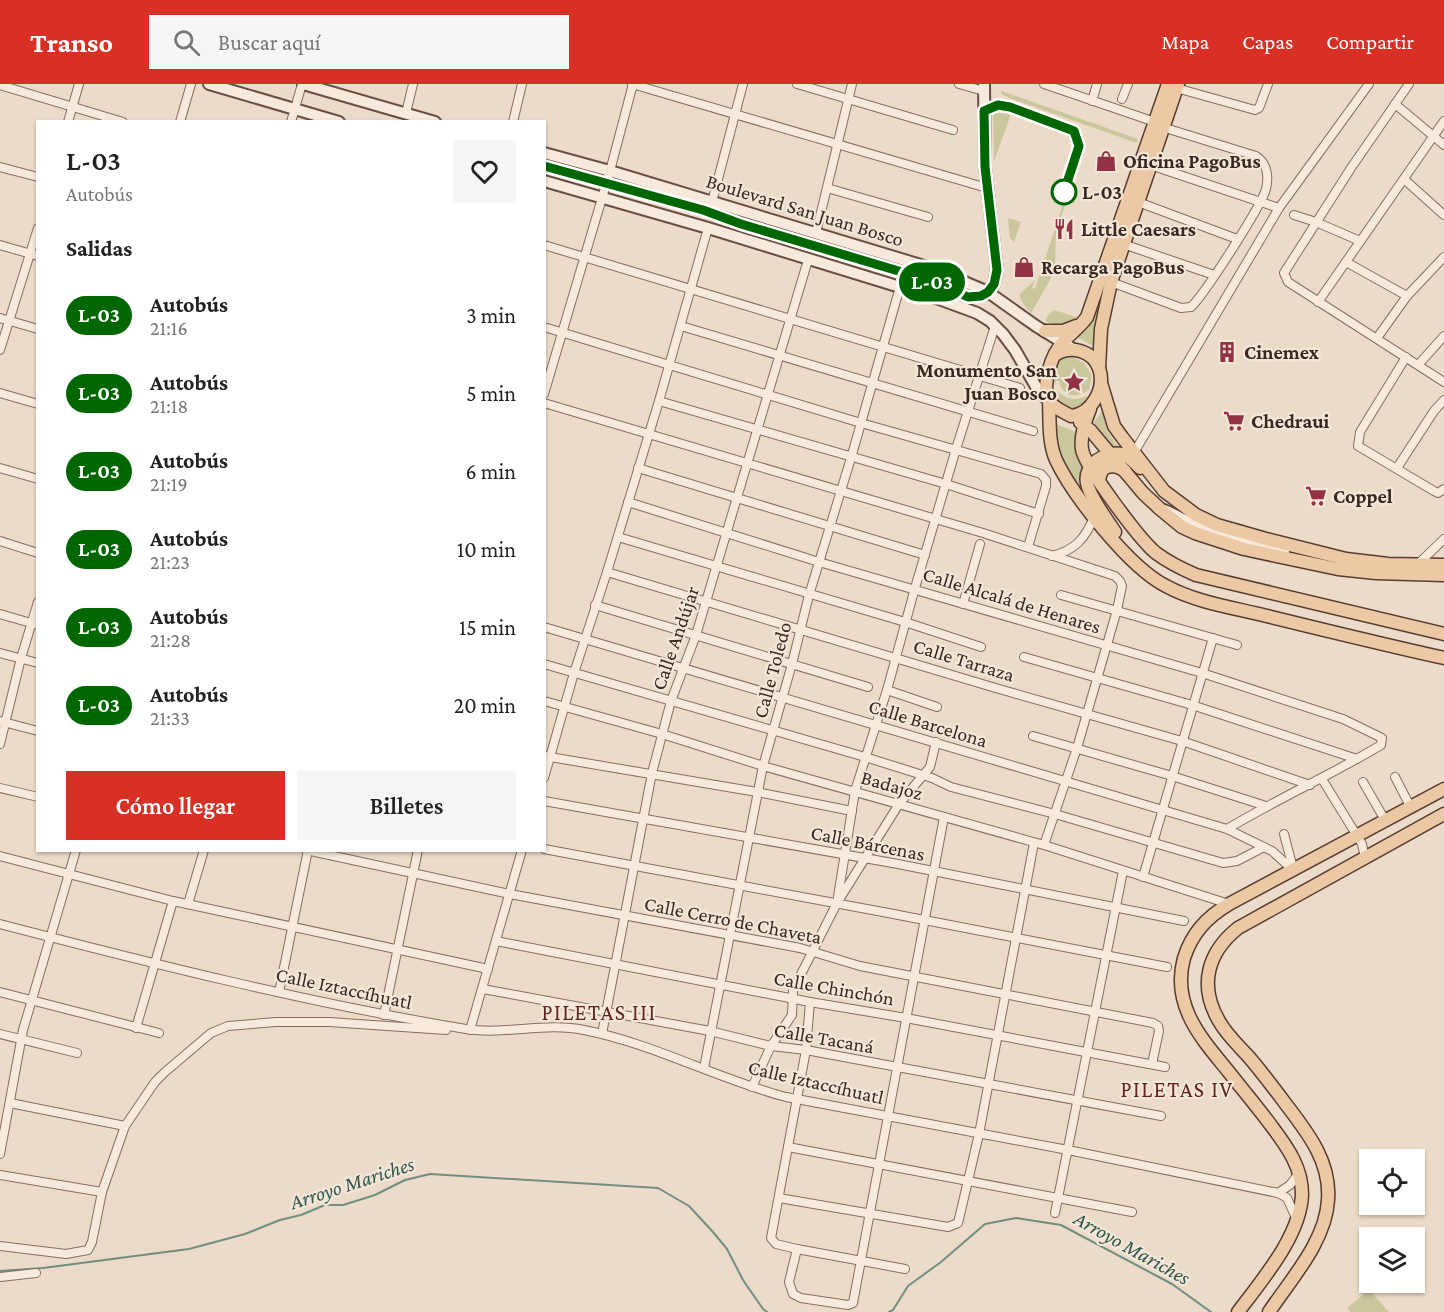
<!DOCTYPE html>
<html lang="es">
<head>
<meta charset="utf-8">
<style>
	:root { --surface:#fff; --page:#f6f6f6; --text:#222; --muted:#767676; --accent:#d93025 }
	body { margin:0; font-family:"Crimson Pro",serif; background:var(--page); color:var(--text); height:100vh; display:flex; flex-direction:column; font-size:22px; white-space:nowrap }
	* { box-sizing:border-box; margin:0 }
	p { font-size:20px; color:var(--muted) }
	.icon { flex:none; width:33px; height:33px; fill:none; stroke:currentColor; stroke-width:2; stroke-linecap:round; stroke-linejoin:round }
	.map { position:relative; flex:1; overflow:hidden }
	.details { position:absolute; left:36px; top:36px; width:510px; height:732px; display:flex; flex-direction:column; background:var(--surface); border-radius:0px; box-shadow:0 2px 4px #0004 }
	.details>* { flex:none }
	.badge { padding:0 12px; border-radius:20px; font-size:21px; line-height:39px }
	.controls { position:absolute; left:1359px; top:1065px; display:grid; gap:12px }
	.controls a { display:grid; place-items:center; width:66px; height:66px; border-radius:0px; background:var(--surface); box-shadow:0 2px 4px #0004; font-size:30px }
	.map>.badge { position:absolute; translate:-50% -50%; box-shadow:0 0 0 3px #fff }
	h2 { padding:0 30px; font-size:22px; line-height:54px }
	.round { display:grid; place-items:center; flex:none; width:63px; height:63px; border-radius:0px; background:var(--page) }
	.headline { display:flex; align-items:center; justify-content:space-between; height:102px; padding:0 30px }
	h1 { font-size:28px; font-weight:600; line-height:45px }
	.cta { display:flex; gap:12px; margin-top:auto; padding:12px 30px }
	.cta a { flex:1; height:69px; border-radius:0px; background:var(--accent); color:#fff; font-size:24px; font-weight:600; line-height:69px; text-align:center }
	.cta a+a { background:var(--page); color:var(--text) }
	ul { padding:0; list-style:none }
	li { display:flex; align-items:center; gap:18px; height:78px; padding:0 30px }
	li div { flex:1 }
	li b { display:block; font-size:22px }
	li em { font-style:normal }
	li .badge { min-width:66px; font-weight:700; text-align:center }
	header { display:flex; align-items:center; gap:36px; box-sizing:border-box; height:84px; padding:0 30px; background:var(--accent); color:#fff }
	header strong { font-size:28px }
	nav { display:flex; gap:33px; margin-inline-start:auto; font-size:21px }
	.search { width:420px; height:54px; background:var(--page); display:flex; align-items:center; gap:15px; box-sizing:border-box; padding:0 21px; border-radius:0px; color:var(--muted); font-size:22px }
	.map>svg:first-child { display:block }
	.green { fill:#cac79d }
	.lines { fill:none; stroke-linecap:round; stroke-linejoin:round }
	.stream { stroke:#708f82; stroke-width:2 }
	.street-casing { stroke:#886d5f; stroke-width:10 }
	.secondary-casing { stroke:#6a4e42; stroke-width:14 }
	.primary-casing { stroke:#563c32; stroke-width:15 }
	.street { stroke:#f7eadc; stroke-width:8 }
	.secondary { stroke:#f7eadc; stroke-width:10 }
	.primary { stroke:#ecc9a4; stroke-width:12 }
	.line-casing { stroke:#fff; stroke-width:14 }
	.line { stroke:#060; stroke-width:9 }
	.stop-dot { fill:#fff; stroke:#060; stroke-width:3 }
	.labels { text-anchor:middle; stroke-width:4.5; stroke-linejoin:round; paint-order:stroke }
	.poi-label { font-size:20px; font-weight:bold; fill:#392821; stroke:#f4e7d8; text-anchor:start }
	.stop-label { font-size:20px; font-weight:bold; fill:#392821; stroke:#f4e7d8; text-anchor:start }
	.street-label { font-size:20px; fill:#392821; stroke:#f4e7d8 }
	.water-label { font-size:21px; font-style:italic; fill:#31584e; stroke:#f4e7d8 }
	.quarter-label { font-size:22px; letter-spacing:1.5px; fill:#632523; stroke:#f4e7d8 }
</style>
</head>
<body>
<header>
<strong>Transo</strong>
<div class="search"><svg class="icon" aria-label="search" viewBox="0 0 24 24"><circle cx="10" cy="10" r="6"/><path d="M15 15l6 6"/></svg>Buscar aquí</div>
<nav><a>Mapa</a><a>Capas</a><a>Compartir</a></nav>
</header>
<div class="map">
<svg width="1444" height="1228" viewBox="0 0 1444 1228">
	<rect width="100%" height="100%" fill="#ecdbc9"/>
	<!-- green -->
	<g class="green">
		<polygon points="1002,7 1138,55 1137,59 1009,14 1001,10"/>
		<polygon points="1002,23 1009,27 1010,33 994,77 993,26"/>
		<polygon points="1083,60 1077,81 1079,82 1056,147 1055,181 1050,196 1031,229 1024,221 1019,211 1035,196 1032,204 1035,205"/>
		<polygon points="1008,134 1021,138 1014,158 1010,154"/>
		<path d="M1016,178L1022,180L1021,183L1026,185L1028,182L1034,185L1032,189C1026,192 1022,192 1017,187Z"/>
		<polygon points="1108,193 1100,217 1095,263 1077,253"/>
		<path d="M1054,226L1077,233C1068,240 1056,243 1045,237L1048,231Z"/>
		<path d="M1069,271L1084,279L1092,292L1089,306C1076,315 1062,313 1059,297H1056V300L1054,298V287L1058,276Z"/>
		<path d="M1054,304C1065,315 1073,318 1087,312L1083,322L1075,326L1058,316Z"/>
		<polygon points="1102,327 1107,347 1121,367 1114,366 1092,341"/>
		<polygon points="1056,340 1076,348 1076,368 1083,380 1079,399 1107,445 1061,373 1057,364"/>
		<polygon points="1369,1206 1389,1228 1351,1228 1347,1224"/>
	</g>
	<g class="lines">
		<!-- stream -->
		<g class="stream">
			<polyline points="0,1187 43,1184 189,1165 245,1150 280,1136 301,1131 325,1121 343,1121 375,1111 405,1096 430,1090 658,1104 689,1122 713,1148 727,1165 743,1196 763,1225 767,1228"/>
			<polyline points="889,1228 893,1226 908,1202 941,1178 985,1140 1016,1134 1061,1141 1172,1200 1211,1228"/>
		</g>
		<defs>
			<g id="street">
				<polyline points="632,0 987,104"/>
				<polyline points="797,0 953,46"/>
				<polyline points="959,0 984,7"/>
				<polyline points="1044,0 1155,38"/>
				<polyline points="1409,0 1351,84 1284,189 1288,198 1444,298"/>
				<polyline points="0,1 123,38"/>
				<polyline points="1176,4 1255,26 1259,24 1268,0"/>
				<polyline points="1122,15 1128,0"/>
				<polyline points="1092,17 1097,0"/>
				<polyline points="1395,20 1444,61"/>
				<polyline points="406,29 413,0"/>
				<polyline points="68,38 79,0"/>
				<polyline points="180,38 191,0"/>
				<polyline points="291,38 302,0"/>
				<polyline points="513,38 522,0"/>
				<polyline points="1150,81 1279,124"/>
				<polyline points="0,83 38,93"/>
				<polyline points="1405,96 1444,131"/>
				<polyline points="827,104 928,133"/>
				<polyline points="712,118 743,0"/>
				<polyline points="1138,118 1237,155"/>
				<polyline points="1294,131 1316,138 1360,157"/>
				<polyline points="816,149 852,0"/>
				<polyline points="1123,160 1214,191"/>
				<polyline points="0,161 38,172"/>
				<polyline points="544,161 1020,304"/>
				<polyline points="1346,178 1407,212"/>
				<path d="M1111,198L1181,224L1191,223C1204,211 1262,121 1266,105C1269,92 1267,79 1256,72L1162,43"/>
				<polyline points="1318,218 1444,37"/>
				<polyline points="0,234 38,245"/>
				<polyline points="681,242 1033,347"/>
				<polyline points="544,243 861,339 1041,390 1046,396 1046,402 1028,463"/>
				<polyline points="1377,254 1407,212 1444,173"/>
				<polyline points="0,266 38,144"/>
				<polyline points="1406,273 1360,348 1358,362 1434,407 1438,409 1444,405"/>
				<polyline points="1419,280 1444,252"/>
				<polyline points="0,309 38,320"/>
				<polyline points="544,310 610,87 633,0"/>
				<polyline points="659,317 946,400 1039,430"/>
				<polyline points="544,319 983,449 1115,492 1120,497 1122,502 1117,526 1077,664 1044,761"/>
				<polyline points="1135,367 1279,124 1369,0"/>
				<polyline points="0,384 38,395"/>
				<polyline points="638,384 925,471"/>
				<polyline points="1397,384 1434,327 1444,316"/>
				<path d="M628,418L819,478L1202,589L1343,635L1382,654L1381,661C1331,691 1277,715 1227,745"/>
				<polyline points="618,453 905,538 981,563"/>
				<polyline points="0,457 38,469"/>
				<path d="M1052,472C1075,466 1085,455 1094,433"/>
				<polyline points="1418,480 1444,455"/>
				<polyline points="607,488 999,605 1182,657 1310,701"/>
				<polyline points="1061,511 1237,561"/>
				<polyline points="963,520 980,460"/>
				<polyline points="595,521 868,603"/>
				<polyline points="0,530 38,541"/>
				<polyline points="544,543 1227,745 1272,767 1293,786"/>
				<polyline points="0,569 38,579"/>
				<polyline points="1024,573 1192,621 1357,675"/>
				<polyline points="544,580 865,673 932,694 951,703 1055,730 1223,779 1237,777 1264,763"/>
				<polyline points="887,606 937,623"/>
				<polyline points="544,617 662,650 763,682 1044,761 1229,820"/>
				<polyline points="0,637 38,647"/>
				<polyline points="1033,652 1172,692 1266,722"/>
				<polyline points="0,660 21,574 38,518"/>
				<polyline points="544,672 757,708 852,727"/>
				<polyline points="1395,693 1410,722"/>
				<polyline points="544,694 574,589 607,488 659,317 708,144"/>
				<polyline points="1322,695 1362,760 1365,774"/>
				<polyline points="1363,698 1385,736"/>
				<polyline points="0,704 38,713"/>
				<polyline points="544,717 898,780 1184,837"/>
				<polyline points="1284,750 1293,784"/>
				<polyline points="544,765 883,828 1167,883"/>
				<polyline points="306,766 510,810 800,864 860,882 1153,939 1158,942 1159,947 1152,980"/>
				<polyline points="0,772 173,817 488,885"/>
				<polyline points="1143,793 1213,554"/>
				<polyline points="837,819 855,707 887,606 915,504 956,365 995,242"/>
				<polyline points="188,820 204,766"/>
				<path d="M0,840C154,880 309,919 466,945C505,951 545,938 584,946C655,960 717,995 786,1013L1068,1066L1278,1109L1287,1114L1297,1136"/>
				<polyline points="496,857 810,918 906,934 1165,983"/>
				<polyline points="483,905 710,947 771,962 806,966 1161,1032"/>
				<polyline points="0,908 159,949"/>
				<polyline points="279,908 308,766"/>
				<polyline points="810,918 806,966 771,1154 776,1160 797,1165 905,1185"/>
				<polyline points="384,931 418,766"/>
				<polyline points="136,944 173,817"/>
				<polyline points="470,946 522,766"/>
				<polyline points="0,950 77,969"/>
				<polyline points="602,950 652,689 671,617 696,551 808,176"/>
				<polyline points="704,984 763,682 792,580 809,511 851,374 900,203"/>
				<polyline points="752,1003 771,962 792,931 793,906 837,819 899,720 930,683 936,658"/>
				<polyline points="10,1019 125,1042"/>
				<polyline points="788,1063 1132,1128"/>
				<polyline points="0,1070 23,946 76,766"/>
				<polyline points="0,1091 102,1108"/>
				<polyline points="1278,1109 1290,1101 1299,1089"/>
				<polyline points="779,1114 948,1143 958,1139 979,1050 1034,759"/>
				<polyline points="1055,1129 1123,787"/>
				<polyline points="0,1162 66,1170 88,1166 92,1158 102,1108 125,1042 155,998 165,988 211,949 228,942 276,938 329,938 446,946"/>
				<polyline points="797,1165 789,1198 793,1210 801,1214 848,1221 853,1219 944,733"/>
				<polyline points="0,1193 36,1189"/>
			</g>
			<g id="secondary">
				<polyline points="209,0 339,38"/>
				<polyline points="303,0 435,38"/>
				<polyline points="984,0 985,83 997,186 994,200 988,208"/>
				<polyline points="544,69 610,87 934,185 988,208 1036,242 1070,263"/>
				<polyline points="544,97 708,144 939,215 977,229 990,237 1003,250 1015,266 1038,306 1049,317"/>
				<path d="M1164,426C1187,435 1207,453 1233,453L1240,447"/>
				<polyline points="1236,446 1240,454 1244,457 1284,468"/>
			</g>
			<g id="primary">
				<polyline points="1045,247 1063,247 1076,242"/>
				<path d="M1055,271C1070,261 1092,266 1099,284C1106,304 1092,330 1071,332C1064,328 1056,325 1051,319C1039,304 1052,269 1064,257C1072,248 1080,243 1087,233L1168,0"/>
				<polyline points="1099,284 1101,245 1111,198 1178,0"/>
				<polyline points="1101,299 1114,342 1122,353 1164,407 1196,431 1217,441 1266,455 1346,475 1388,480 1444,481"/>
				<path d="M1049,317C1050,336 1048,358 1056,376C1073,412 1130,484 1166,502C1197,519 1236,524 1271,533C1328,547 1386,561 1444,574"/>
				<path d="M1090,325C1085,337 1080,351 1082,365C1084,382 1141,457 1156,469C1168,478 1182,485 1196,491L1444,550"/>
				<polyline points="1080,338 1091,347 1143,409 1159,424 1182,443 1195,449 1244,465 1338,485 1376,489 1444,491"/>
				<path d="M1099,395L1102,386C1110,380 1117,382 1125,387"/>
				<path d="M1115,448C1107,435 1090,414 1087,399C1083,381 1105,367 1122,370C1129,372 1135,379 1140,384"/>
				<path d="M1238,1228C1262,1196 1301,1151 1302,1110C1302,1084 1288,1064 1273,1044C1259,1025 1243,1006 1228,987C1201,954 1171,921 1184,874C1192,849 1207,833 1229,820L1444,705"/>
				<path d="M1269,1228C1291,1195 1326,1157 1328,1116C1331,1077 1307,1048 1285,1019C1273,1003 1261,987 1248,972C1238,961 1226,950 1219,937C1198,901 1208,868 1238,844L1444,730"/>
			</g>
		</defs>
		<!-- street casing -->
		<use href="#street" class="street-casing"/>
		<!-- secondary casing -->
		<use href="#secondary" class="secondary-casing"/>
		<!-- primary casing -->
		<use href="#primary" class="primary-casing"/>
		<!-- street -->
		<use href="#street" class="street"/>
		<!-- secondary -->
		<use href="#secondary" class="secondary"/>
		<!-- primary -->
		<use href="#primary" class="primary"/>
	</g>
	<g class="lines">
		<defs>
			<polyline id="line" points="544,82 703,126 741,140 932,197 968,213 981,212 988,208 994,200 997,186 985,83 984,27 998,21 1010,23 1074,47 1079,62 1064,108"/>
		</defs>
		<!-- line casing -->
		<use href="#line" class="line-casing"/>
		<!-- line -->
		<use href="#line" class="line"/>
	</g>
	<!-- icons -->
	<defs>
		<symbol id="shop-bare" viewBox="-9 -9 18 18"><path d="M-5-2.5h2.3a2.7 3.5 0 0 1 5.4 0H5L5.5 6h-11ZM-1.5-2.5h3a1.5 2.3 0 0 0-3 0Z" fill="#933244" stroke="#f4e7d8" stroke-width="2.5" paint-order="stroke"/></symbol>
		<symbol id="restaurant-bare" viewBox="-9 -9 18 18"><path d="M-5-6h1v4h1v-4h1v4h1v-4h1v5L-1.5 .5V6h-2V.5L-5-1ZM5-6V6H3V1.5H1.5Q1.5-4 5-6Z" fill="#933244" stroke="#f4e7d8" stroke-width="2.5" paint-order="stroke"/></symbol>
		<symbol id="building-bare" viewBox="-9 -9 18 18"><path d="M-4-6H4V6H1V3H-1V6H-4ZM-2.5-4.3h1.7v1.8h-1.7ZM.8-4.3h1.7v1.8H.8ZM-2.5-1h1.7V.8h-1.7ZM.8-1h1.7V.8H.8Z" fill="#933244" stroke="#f4e7d8" stroke-width="2.5" paint-order="stroke"/></symbol>
		<symbol id="sight-bare" viewBox="-9 -9 18 18"><path d="M0-6L1.8-2.2L6-1.7L2.9 1.2L3.7 5.4L0 3.3L-3.7 5.4L-2.9 1.2L-6-1.7L-1.8-2.2Z" fill="#933244" stroke="#f4e7d8" stroke-width="2.5" paint-order="stroke"/></symbol>
		<symbol id="supermarket-bare" viewBox="-9 -9 18 18"><path d="M-6-5.5h2.5l.6 2H6L4.5 2H-2.5L-4.4-4H-6ZM-1.5 3.2a1.3 1.3 0 1 0 .1 0ZM3 3.2a1.3 1.3 0 1 0 .1 0Z" fill="#933244" stroke="#f4e7d8" stroke-width="2.5" paint-order="stroke"/></symbol>
	</defs>
	<g fill-rule="evenodd">
		<use href="#shop-bare" x="1091" y="62" width="30" height="30"/>
		<use href="#restaurant-bare" x="1049" y="130" width="30" height="30"/>
		<use href="#shop-bare" x="1009" y="168" width="30" height="30"/>
		<use href="#building-bare" x="1212" y="253" width="30" height="30"/>
		<use href="#sight-bare" x="1059" y="283" width="30" height="30"/>
		<use href="#supermarket-bare" x="1219" y="322" width="30" height="30"/>
		<use href="#supermarket-bare" x="1301" y="397" width="30" height="30"/>
	</g>
	<!-- markers -->
	<circle class="stop-dot" cx="1064" cy="108" r="12"/>
	<g class="labels">
		<!-- poi labels -->
		<g class="poi-label">
			<text x="1123" y="84">Oficina PagoBus</text>
			<text x="1081" y="152">Little Caesars</text>
			<text x="1041" y="190">Recarga PagoBus</text>
			<text x="1244" y="275">Cinemex</text>
			<text x="1057" y="293" text-anchor="end">Monumento San<tspan x="1057" dy="23">Juan Bosco</tspan></text>
			<text x="1251" y="344">Chedraui</text>
			<text x="1333" y="419">Coppel</text>
		</g>
		<!-- stop labels -->
		<g class="stop-label">
			<text x="1082" y="115">L-03</text>
		</g>
		<!-- street labels -->
		<g class="street-label">
			<text transform="translate(805 126) rotate(17)" y="7">Boulevard San Juan Bosco</text>
			<text transform="translate(1012 516) rotate(17)" y="7">Calle Alcalá de Henares</text>
			<text transform="translate(675 554) rotate(-71)" y="7">Calle Andújar</text>
			<text transform="translate(964 576) rotate(17)" y="7">Calle Tarraza</text>
			<text transform="translate(772 586) rotate(-75)" y="7">Calle Toledo</text>
			<text transform="translate(928 639) rotate(17)" y="7">Calle Barcelona</text>
			<text transform="translate(892 701) rotate(16)" y="7">Badajoz</text>
			<text transform="translate(868 759) rotate(11)" y="7">Calle Bárcenas</text>
			<text transform="translate(733 836) rotate(11)" y="7">Calle Cerro de Chaveta</text>
			<text transform="translate(344 904) rotate(12)" y="7">Calle Iztaccíhuatl</text>
			<text transform="translate(834 904) rotate(10)" y="7">Calle Chinchón</text>
			<text transform="translate(824 954) rotate(10)" y="7">Calle Tacaná</text>
			<text transform="translate(816 998) rotate(13)" y="7">Calle Iztaccíhuatl</text>
		</g>
		<!-- water labels -->
		<g class="water-label">
			<text transform="translate(352 1099) rotate(-18)" y="7">Arroyo Mariches</text>
			<text transform="translate(1132 1164) rotate(29)" y="7">Arroyo Mariches</text>
		</g>
		<!-- quarter labels -->
		<g class="quarter-label">
			<text x="599" y="936">PILETAS III</text>
			<text x="1177" y="1013">PILETAS IV</text>
		</g>
	</g>
</svg>
<div class="controls">
<a><svg class="icon" aria-label="locate" viewBox="0 0 24 24"><circle cx="12" cy="12" r="6"/><path d="M12 2v4M12 18v4M2 12h4M18 12h4"/></svg></a>
<a><svg class="icon" aria-label="layers" viewBox="0 0 24 24"><path d="M12 4l9 5-9 5-9-5zM3 14l9 5 9-5"/></svg></a>
</div>
<b class="badge" style="left:932px;top:198px;background:#060;color:#fff">L-03</b>
<section class="details">
<div class="headline"><div><h1>L-03</h1><p>Autobús</p></div><a class="round"><svg class="icon" aria-label="heart" viewBox="0 0 24 24"><path d="M12 20l-8-8c-3-5 5-10 8-4 3-6 11-1 8 4z"/></svg></a></div>
<h2>Salidas</h2>
<ul>
<li><span class="badge" style="background:#060;color:#fff">L-03</span><div><b>Autobús</b><p>21:16</p></div><em>3 min</em></li>
<li><span class="badge" style="background:#060;color:#fff">L-03</span><div><b>Autobús</b><p>21:18</p></div><em>5 min</em></li>
<li><span class="badge" style="background:#060;color:#fff">L-03</span><div><b>Autobús</b><p>21:19</p></div><em>6 min</em></li>
<li><span class="badge" style="background:#060;color:#fff">L-03</span><div><b>Autobús</b><p>21:23</p></div><em>10 min</em></li>
<li><span class="badge" style="background:#060;color:#fff">L-03</span><div><b>Autobús</b><p>21:28</p></div><em>15 min</em></li>
<li><span class="badge" style="background:#060;color:#fff">L-03</span><div><b>Autobús</b><p>21:33</p></div><em>20 min</em></li>
</ul>
<div class="cta"><a>Cómo llegar</a><a>Billetes</a></div>
</section>
</div>
</body>
</html>
